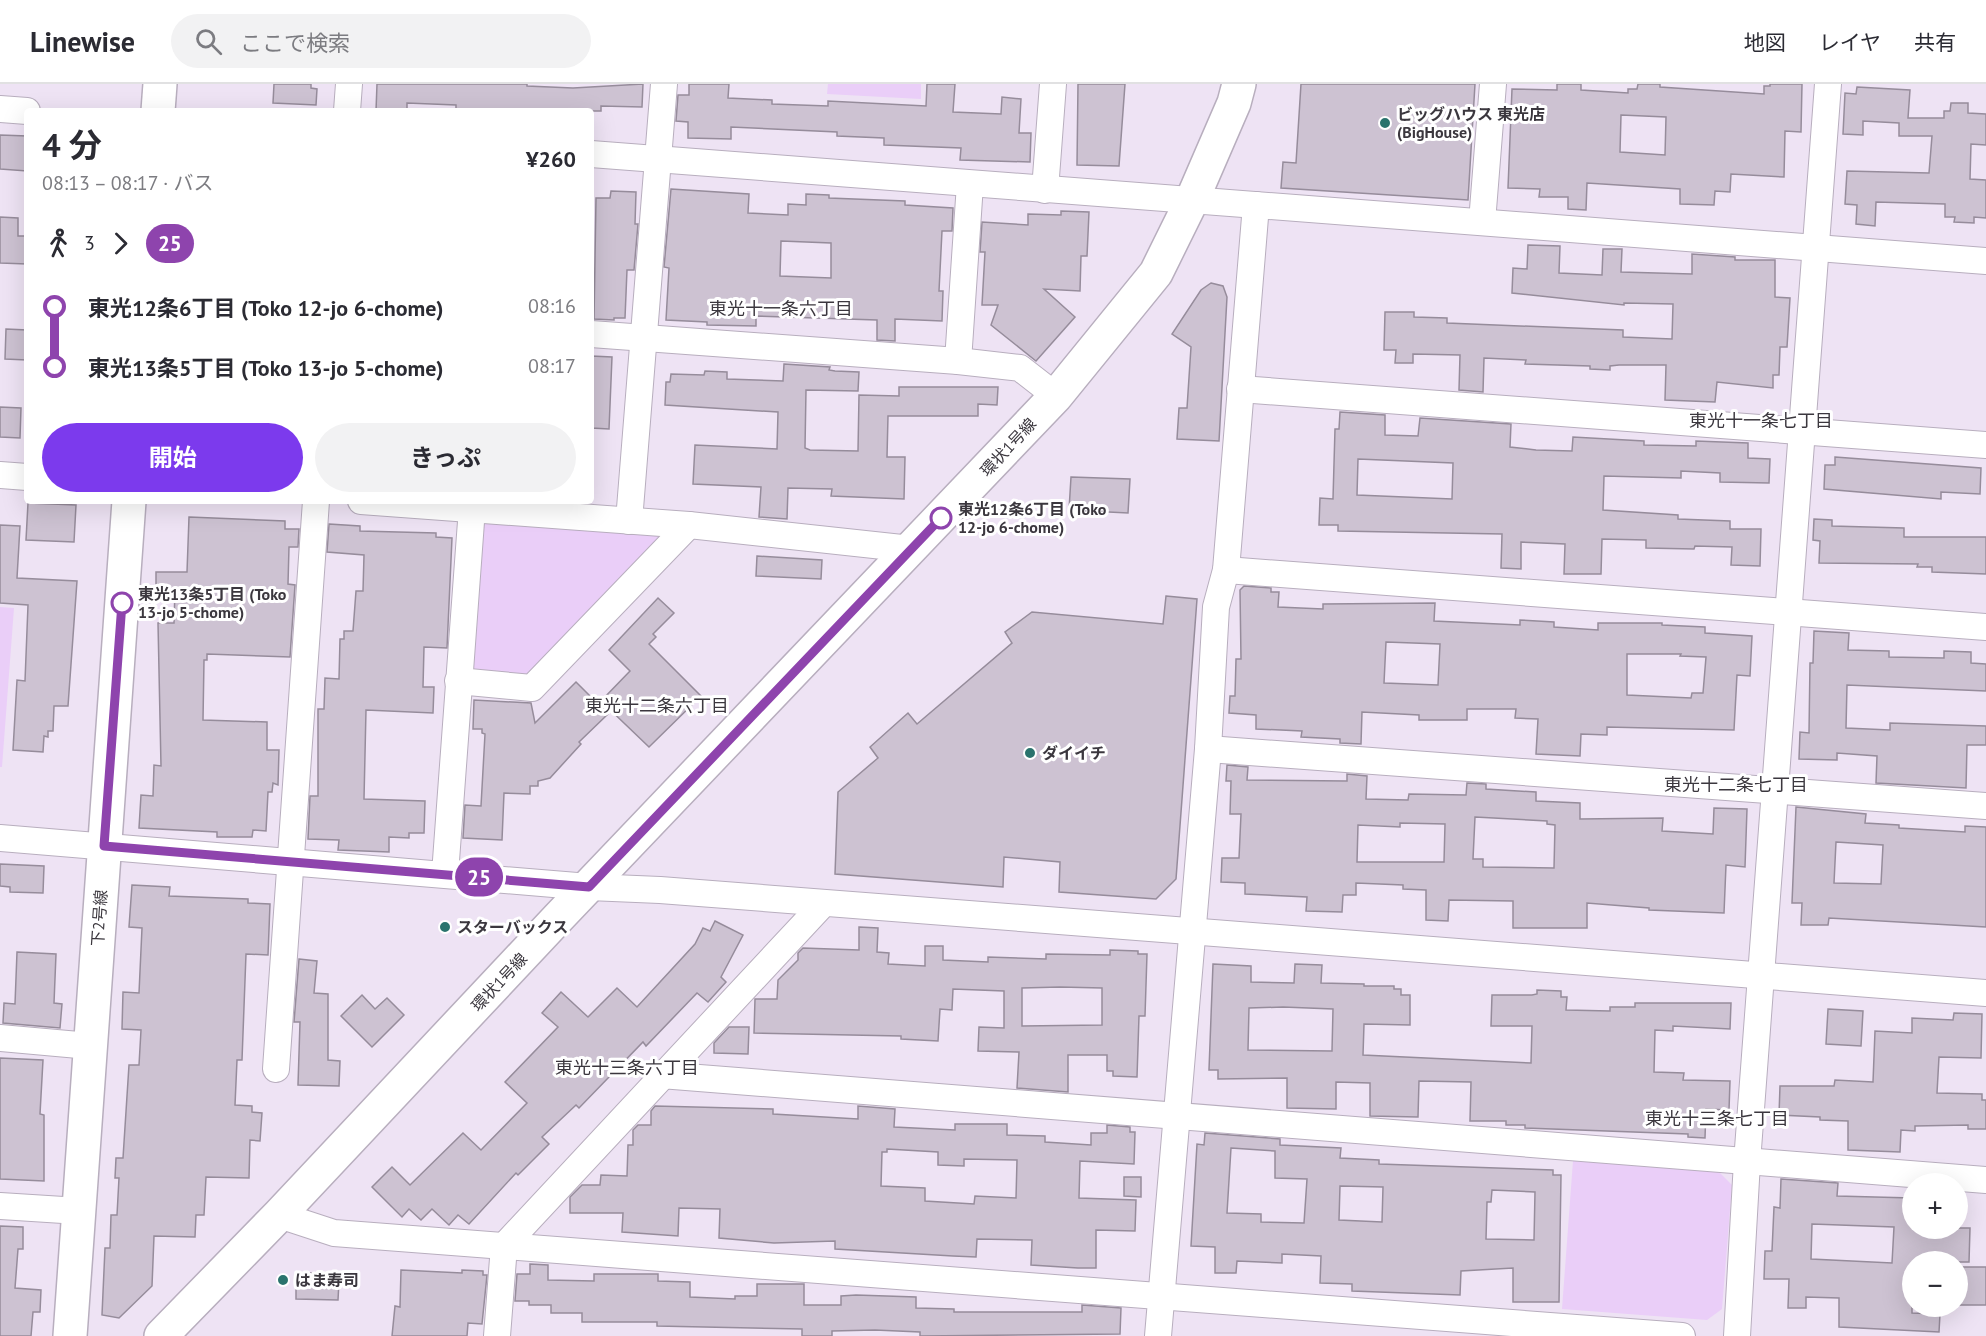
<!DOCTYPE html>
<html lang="ja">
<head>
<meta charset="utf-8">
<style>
	:root { --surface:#fff; --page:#f2f2f3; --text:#2b2b33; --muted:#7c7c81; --line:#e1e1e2; --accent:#7c3aed }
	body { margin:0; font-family:"PT Sans","Noto Sans JP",sans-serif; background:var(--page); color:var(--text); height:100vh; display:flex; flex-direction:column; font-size:22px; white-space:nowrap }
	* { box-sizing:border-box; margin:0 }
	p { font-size:20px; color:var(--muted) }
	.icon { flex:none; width:33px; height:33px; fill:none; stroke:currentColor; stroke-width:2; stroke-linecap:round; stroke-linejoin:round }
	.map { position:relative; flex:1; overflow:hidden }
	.details { position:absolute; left:24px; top:24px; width:570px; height:396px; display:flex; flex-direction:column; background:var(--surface); border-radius:6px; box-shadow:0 6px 24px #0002 }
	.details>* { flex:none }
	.badge { padding:0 12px; border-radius:20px; font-size:21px; line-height:39px }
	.tools { position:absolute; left:1902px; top:1089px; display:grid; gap:12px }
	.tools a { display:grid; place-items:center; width:66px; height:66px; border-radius:50%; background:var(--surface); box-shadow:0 6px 24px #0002; font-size:30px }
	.map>.badge { position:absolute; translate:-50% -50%; box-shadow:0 0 0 3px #fff }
	.legs { display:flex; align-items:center; gap:9px; height:66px; padding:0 18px; font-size:20px }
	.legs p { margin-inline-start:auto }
	.headline { display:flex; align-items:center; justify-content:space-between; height:102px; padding:0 18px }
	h1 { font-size:33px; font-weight:700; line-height:45px }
	.action { display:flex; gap:12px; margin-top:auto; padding:12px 18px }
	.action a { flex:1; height:69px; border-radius:36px; background:var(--accent); color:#fff; font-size:24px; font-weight:700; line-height:69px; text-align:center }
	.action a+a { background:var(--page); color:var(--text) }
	ul { padding:0 18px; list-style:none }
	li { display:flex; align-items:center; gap:21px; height:60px; font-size:22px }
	li i { display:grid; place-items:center; width:9px; height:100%; margin:0 8px; background:currentColor }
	li i::after { content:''; width:15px; height:15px; margin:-8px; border:4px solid; border-radius:50%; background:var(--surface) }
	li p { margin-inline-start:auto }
	li:first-child i { background:linear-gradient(#0000 50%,currentColor 0) }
	li:last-child i { background:linear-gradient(currentColor 50%,#0000 0) }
	header { display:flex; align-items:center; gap:36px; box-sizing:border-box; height:84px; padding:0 30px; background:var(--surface); border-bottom:2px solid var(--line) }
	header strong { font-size:28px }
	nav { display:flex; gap:33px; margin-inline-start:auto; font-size:21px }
	.search { width:420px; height:54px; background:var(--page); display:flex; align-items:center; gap:15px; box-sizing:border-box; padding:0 21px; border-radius:33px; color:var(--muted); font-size:22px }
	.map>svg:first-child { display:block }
	.green { fill:#eacef8 }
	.building { fill:#cdc2d2; stroke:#968c9b; stroke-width:1.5; fill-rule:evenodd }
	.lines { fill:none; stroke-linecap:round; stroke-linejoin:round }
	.minor-casing { stroke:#b8aebe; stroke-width:28 }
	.tertiary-casing { stroke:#b8aebe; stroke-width:36 }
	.primary-casing { stroke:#b8aebe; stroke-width:36 }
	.minor { stroke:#fff; stroke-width:26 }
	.tertiary { stroke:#fff; stroke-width:33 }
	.primary { stroke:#fff; stroke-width:33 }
	.line-1-casing { stroke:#fff; stroke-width:14 }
	.line-1 { stroke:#8e44ad; stroke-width:9 }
	.poi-dot { fill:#2a736d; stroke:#fff; stroke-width:2 }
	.stop-1-dot { fill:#fff; stroke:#8e44ad; stroke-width:3 }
	.labels { text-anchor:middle; stroke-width:6; stroke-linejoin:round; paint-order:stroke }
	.poi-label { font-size:16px; font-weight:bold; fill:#3b373e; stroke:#fff; text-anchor:start }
	.street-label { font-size:16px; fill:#3b373e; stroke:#fff }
	.stop-label { font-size:16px; font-weight:bold; fill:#3b373e; stroke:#fff; text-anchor:start }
	.neighbourhood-label { font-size:18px; fill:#3b373e; stroke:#fff }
</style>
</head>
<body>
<header>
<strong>Linewise</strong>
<div class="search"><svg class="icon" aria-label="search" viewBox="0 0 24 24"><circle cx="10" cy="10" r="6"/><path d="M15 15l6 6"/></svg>ここで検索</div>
<nav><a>地図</a><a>レイヤ</a><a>共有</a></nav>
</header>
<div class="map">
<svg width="1986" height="1252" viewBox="0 0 1986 1252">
	<rect width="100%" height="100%" fill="#eee3f4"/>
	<!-- green -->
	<g class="green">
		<polygon points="828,0 921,0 921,15 827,10"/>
		<polygon points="472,424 689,441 532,604 458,597"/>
		<polygon points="0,523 14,524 2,683 0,683"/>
		<polygon points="1573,1077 1717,1086 1732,1101 1722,1225 1707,1236 1562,1225"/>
	</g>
	<!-- building -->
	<g class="building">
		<polygon points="274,0 311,0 311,4 317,5 316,21 273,19"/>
		<polygon points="377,0 527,0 527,2 573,4 643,0 642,23 601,22 601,27 456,27 456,21 407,19 407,27 376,27"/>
		<polygon points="689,0 729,0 728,14 772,16 772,20 828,22 828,17 926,22 927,0 955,0 953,28 1001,30 1002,13 1021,15 1019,49 1031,49 1030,78 960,76 961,64 884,61 884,54 837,52 837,48 731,43 731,55 688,54 688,38 676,37 678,11 689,11"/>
		<polygon points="1078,0 1125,0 1119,82 1077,81"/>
		<polygon points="1301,0 1475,0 1468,116 1281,104 1283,78 1296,79"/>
		<path d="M1557,0H1581V6L1628,9V5H1637L1638,0H1660V3L1764,10V2H1770V0H1802L1801,48L1785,47L1784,93L1731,90L1730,108L1715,107L1714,121L1680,120V105L1587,99L1586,126L1568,125V113H1539L1540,105L1508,104L1512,5L1557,6ZM1621,31L1666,33L1665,71L1620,68Z"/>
		<polygon points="1857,3 1910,6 1908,34 1944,34 1944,27 1950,27 1951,19 1968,19 1968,29 1986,30 1986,61 1971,60 1970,95 1986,96 1986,134 1974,133 1974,139 1954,138 1955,133 1945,133 1945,120 1876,118 1875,142 1856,140 1857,121 1845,120 1847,87 1929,89 1932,52 1899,52 1899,39 1863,37 1863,51 1843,50 1845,9 1856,10"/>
		<polygon points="0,51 27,52 27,87 0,85"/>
		<path d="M671,105L749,110L748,129L788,131V120L806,121V110L829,111V114L905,117V121L953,124L952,147H942L939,207H943L942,237L895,235V257L877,256V236L756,232V242L707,241V238L666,236L669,184L664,183ZM781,157L831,159V194L780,192Z"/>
		<polygon points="611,107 636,108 635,140 638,140 634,186 627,186 625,234 614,234 614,236 594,235 596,114 610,114"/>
		<polygon points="1061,127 1089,128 1087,172 1081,172 1080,207 1044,205 1075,233 1036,277 991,241 998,221 982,221 985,168 980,168 982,138 1028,141 1028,130 1061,131"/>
		<polygon points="0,133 18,134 18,152 27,152 27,180 0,179"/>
		<polygon points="1528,161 1560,162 1559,189 1602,191 1603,165 1622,165 1621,188 1692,190 1692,170 1735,173 1735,176 1775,176 1775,213 1790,214 1787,263 1780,263 1779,291 1773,291 1773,304 1717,298 1715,318 1665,316 1666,281 1619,281 1610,282 1610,286 1590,285 1590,282 1525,280 1526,276 1484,274 1483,308 1459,306 1460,271 1413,270 1413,279 1395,279 1396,266 1384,266 1385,228 1414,228 1414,233 1447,234 1447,239 1623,246 1623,253 1672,255 1673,220 1624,219 1624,221 1512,209 1513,184 1527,185"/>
		<polygon points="1211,199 1223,202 1227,213 1219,357 1177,355 1179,324 1187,324 1191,263 1172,250 1201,206"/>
		<polygon points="6,245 27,246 27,276 5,275"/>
		<polygon points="591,272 612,273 609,345 591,344"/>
		<polygon points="784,280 830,283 829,286 835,287 859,288 858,307 806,306 805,364 810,366 858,367 859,311 899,312 899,303 998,303 997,321 978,320 978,332 888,332 887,373 905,373 904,415 831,412 832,405 788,404 787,435 759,433 761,403 693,400 695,361 777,365 778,328 665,321 666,298 670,298 671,290 704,291 705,287 727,288 727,295 783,297"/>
		<polygon points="0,323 21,324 20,354 0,353"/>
		<path d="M1340,328L1385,331V351L1418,352L1420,334L1511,340L1510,363L1536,366L1572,367L1573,353L1644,357V361L1696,362V357L1748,359V374L1770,375L1769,399L1720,398V389L1681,387V394L1604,392L1603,426L1678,431V435L1730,437V445H1761L1760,482L1731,481L1732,463L1695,462L1694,465L1646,464V456L1602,455L1601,490H1564L1565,460L1521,458V485L1501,484L1502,450L1338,447V441H1319L1320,414L1333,415L1335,345H1339ZM1358,375L1453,379L1452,415L1357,411Z"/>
		<polygon points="1835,373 1981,384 1980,410 1941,408 1941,415 1824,405 1825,381 1835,381"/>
		<polygon points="1071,393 1130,395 1128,429 1069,426"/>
		<polygon points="28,419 76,421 74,458 26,456"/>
		<polygon points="189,433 285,437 285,445 299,445 298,463 289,463 288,500 295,501 290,573 207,570 207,576 204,576 203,636 267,638 267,666 279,666 278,701 273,699 272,708 268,708 266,747 253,746 252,753 217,753 217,748 139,744 141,711 153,712 154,681 161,682 158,539 174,539 175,505 156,505 156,488 187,488"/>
		<polygon points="1814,435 1832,436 1832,442 1904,444 1904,453 1986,453 1986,490 1932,488 1932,483 1917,483 1918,480 1819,479 1820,457 1813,456"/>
		<polygon points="329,440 360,442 360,447 436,449 436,453 452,454 447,564 424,563 423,603 434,603 433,629 366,626 364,715 425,717 424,749 409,749 409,754 389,753 389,768 338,766 339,756 308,755 310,712 318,712 318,625 324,625 325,594 339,595 340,555 344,555 344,547 353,547 356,507 363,507 364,471 327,468"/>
		<polygon points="0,441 20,442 17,494 77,497 68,622 54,622 53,647 48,647 48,653 44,652 43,668 13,666 17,596 25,597 28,521 0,519"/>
		<polygon points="757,472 822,476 821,495 756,492"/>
		<path d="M1244,502L1271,504V508H1279L1278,523L1323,525V520L1435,519L1434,537L1520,541V536L1554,538V543L1598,546V539H1662V541L1705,543V549L1752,552L1750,592L1737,591L1734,646L1607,643V651L1581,650L1580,672L1536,670L1538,635L1515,634L1516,625H1467V636H1419V631L1362,628L1361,660L1340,659V655L1301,653L1302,647L1256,645V631L1229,629L1230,612H1235L1236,575H1241L1240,506ZM1386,558L1440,560L1438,601L1384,599ZM1627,570H1681L1680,572L1706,573L1703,609H1692L1691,614L1627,611Z"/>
		<polygon points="1166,512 1197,515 1176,795 1156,815 1059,808 1060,778 1004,773 1003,803 835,790 838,708 878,674 870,663 908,629 917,640 1012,559 1005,548 1032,528 1163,540"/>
		<polygon points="658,514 674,529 653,550 656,553 649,560 701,612 649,663 601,617 630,587 609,566"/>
		<polygon points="1814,547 1849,549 1848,566 1889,567 1889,573 1944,574 1944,567 1971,568 1971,579 1986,580 1986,607 1847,601 1846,644 1890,646 1890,639 1986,642 1986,661 1967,661 1966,704 1876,699 1877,672 1837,669 1837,676 1799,675 1800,648 1809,649 1810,579 1813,579"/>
		<polygon points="576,598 608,630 579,658 581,660 550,694 538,697 538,702 530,702 530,710 504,709 502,756 463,754 465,721 481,722 485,650 482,649 482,645 473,645 474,616 531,619 535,639"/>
		<path d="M1227,681L1248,683L1247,696L1347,697V690L1367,692L1366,715L1408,716L1409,710L1466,711L1467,699L1486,700V705L1536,708V717L1580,719V735L1663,734L1662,747L1713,750L1714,724L1747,725L1745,783L1726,781L1724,829L1649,826V824L1587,819V844H1513V817L1449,816L1448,837L1426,836V806L1403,805V801L1356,799V811H1343L1342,828L1306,827L1307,813L1245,810V799L1221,798L1222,774H1239L1241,730H1230L1231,697H1226ZM1475,733L1547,737V740L1555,741L1554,784L1483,783V775H1473ZM1400,739L1445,740L1444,778H1357L1358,741L1400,743Z"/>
		<path d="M1796,723L1866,730L1865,739L1899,741V744L1965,748V742L1986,743V843L1829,834L1828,841H1801L1802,819H1792ZM1836,758L1883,761L1881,800L1834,799Z"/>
		<polygon points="0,780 44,782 43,809 10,808 10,803 0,802"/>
		<polygon points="132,801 170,803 169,812 248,815 248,819 270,820 268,871 246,870 242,976 237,976 235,1021 252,1022 252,1028 262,1029 260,1057 250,1056 249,1094 206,1093 204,1131 196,1131 195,1153 154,1152 152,1202 119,1234 102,1231 105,1164 110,1164 111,1131 117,1131 119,1094 115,1094 116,1074 123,1074 129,981 139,981 141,946 122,945 123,908 139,909 142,844 129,843"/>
		<polygon points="715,837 743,851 721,893 726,898 708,918 697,909 646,962 643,958 579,1024 576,1021 542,1053 549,1060 518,1091 516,1089 469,1140 458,1131 449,1141 432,1125 421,1136 409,1125 402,1133 372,1103 392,1083 410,1101 463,1049 481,1066 527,1019 505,998 558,943 542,929 561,908 588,933 617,904 637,923 695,860 703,844 710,847"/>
		<path d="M859,843L878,844L877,868L889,869L888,880L925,882V862H943V876L988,878V873L1046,875V870L1110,871V866L1138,867V870H1147L1145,932H1139L1137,993L1113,992V987H1107V971H1068V1008L1017,1004L1019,968L978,967L979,943L1004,944V907L953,905L952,926L940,925L938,957L901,955V952L754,949L755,915H777L778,896L798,876V869L803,864L859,866ZM1060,903L1102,904V941L1022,942V904Z"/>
		<polygon points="17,868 56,870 54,919 62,920 60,944 3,939 4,919 15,920"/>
		<polygon points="299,875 317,877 314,909 328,910 328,976 340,977 339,1002 298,1001 300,938 294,938"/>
		<path d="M1213,880L1251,882V898L1294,899L1295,880L1322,881L1321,899L1364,900V902H1394V905H1401V911H1410V941L1364,940L1363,971L1531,979L1532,942H1491L1492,911H1532L1537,910V906L1561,907V913H1567L1566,926L1610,927V923H1635V919H1731L1730,945L1673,942V947L1655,946L1654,988L1684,989L1683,996L1730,997L1729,1026L1706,1025L1705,1054L1688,1053V1050L1525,1044V1041H1506V1037H1470L1471,998L1419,997L1418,1033L1370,1032V999L1336,998V1025L1287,1024V994L1218,995V986H1209ZM1283,923L1333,925L1332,967L1248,966L1249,924Z"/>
		<polygon points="362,911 375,925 387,914 404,931 372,963 341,932"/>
		<polygon points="1828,925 1863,927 1861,962 1826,960"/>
		<polygon points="1954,929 1982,930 1981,974 1939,973 1937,1009 1982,1010 1982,1016 1986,1016 1986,1045 1968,1045 1968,1041 1915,1042 1915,1047 1901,1046 1900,1068 1848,1066 1848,1037 1820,1036 1820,1033 1779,1031 1780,1002 1834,1002 1835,996 1873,998 1875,947 1912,949 1912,934 1953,936"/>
		<polygon points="729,943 749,943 748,970 714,969 714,959"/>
		<polygon points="0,974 43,976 40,1030 44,1031 44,1097 0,1095"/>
		<path d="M655,1022L773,1025V1030L858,1035V1022L895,1025L894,1043L955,1046V1040H1007V1051L1045,1052V1058L1091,1061V1049H1107V1041L1130,1043V1048H1135L1134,1080L1080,1077L1079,1114L1136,1116L1135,1147L1096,1146V1184H1078L1031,1181L1032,1156L977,1155L976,1173L953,1172L835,1165V1157L774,1159L719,1154L720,1125L679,1124L678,1152L622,1148L623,1129H570V1113L582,1101H600L601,1091L627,1092L628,1061H633V1046L638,1041H651V1027ZM887,1065L938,1068V1081L964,1082V1075L1017,1076L1016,1114L975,1112L974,1120L925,1117V1104L881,1102L882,1068H887Z"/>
		<path d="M1205,1049L1280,1055V1061L1341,1064L1340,1074L1379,1076V1080L1553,1086V1091H1561L1559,1218H1513V1184L1461,1187L1460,1211L1352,1207V1200L1320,1199L1321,1172L1282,1170V1179L1237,1177L1236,1189H1215V1163L1191,1162L1197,1060L1204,1061ZM1231,1064L1275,1067V1094L1307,1095L1304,1139L1261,1138V1130L1227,1129ZM1340,1102L1383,1103L1382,1138L1339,1136ZM1492,1106L1535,1108L1534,1156L1486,1155L1487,1118H1491Z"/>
		<polygon points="1124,1093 1141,1093 1141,1113 1124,1112"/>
		<path d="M1781,1095L1838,1099L1837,1112L1912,1114V1144H1970L1969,1178H1912V1229L1940,1230L1939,1248L1839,1243V1214L1806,1213V1224H1788L1789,1195H1764L1765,1167H1772L1774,1123L1780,1124ZM1812,1140L1894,1143L1892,1179L1811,1175Z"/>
		<polygon points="0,1142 23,1143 23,1165 18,1165 15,1204 41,1206 40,1228 33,1228 31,1252 0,1252"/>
		<polygon points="530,1180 548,1181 548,1196 594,1197 594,1190 658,1190 658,1197 690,1198 690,1213 735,1215 735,1212 757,1212 757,1200 804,1200 804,1221 841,1221 841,1212 856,1211 916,1213 916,1224 954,1225 954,1228 1082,1228 1082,1221 1121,1224 1120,1250 920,1252 920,1248 875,1246 832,1247 832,1252 802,1252 802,1245 657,1242 657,1238 582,1238 582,1229 551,1229 551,1221 529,1221 529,1217 515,1217 517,1190 530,1190"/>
		<rect x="1958" y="1183" width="28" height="38"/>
		<polygon points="401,1186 462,1189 462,1186 483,1187 483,1191 487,1191 482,1240 468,1239 467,1252 392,1252 395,1222 400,1223"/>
		<polygon points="296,1189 321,1189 321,1196 339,1197 338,1216 296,1215"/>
	</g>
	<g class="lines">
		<defs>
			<g id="minor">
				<polyline points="0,25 27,27"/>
				<polyline points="347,27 349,0"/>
				<polyline points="591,70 1986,177"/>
				<polyline points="1045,106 1053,0"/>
				<polyline points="1482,138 1493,0"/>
				<polyline points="591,250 958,277 1020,284 1056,312"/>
				<polyline points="958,277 970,100"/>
				<polyline points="1240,305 1986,361"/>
				<polyline points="0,391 27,393"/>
				<polyline points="361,417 689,441 911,465"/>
				<polyline points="629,437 664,0"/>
				<polyline points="1226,486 1986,543"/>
				<polyline points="458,597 532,604 689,441"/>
				<polyline points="1208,665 1986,722"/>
				<polyline points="0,754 589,803 660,806 1986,909"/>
				<polyline points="445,790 472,424"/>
				<polyline points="0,954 90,962"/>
				<polyline points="276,985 316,417"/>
				<polyline points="661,991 1986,1096"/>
				<polyline points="0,1122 79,1127"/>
				<polyline points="279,1131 334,1149 1682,1252"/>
				<polyline points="497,1252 504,1162 823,820"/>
				<polyline points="1158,1252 1208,665 1216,523 1226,486 1256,121"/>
				<polyline points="1737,1252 1747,1078 1828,0"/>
			</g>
			<g id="tertiary">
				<polyline points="158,27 160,0"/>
				<polyline points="70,1252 129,417"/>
			</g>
			<polyline id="primary" points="161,1252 279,1131 558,834 1056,312 1156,189 1192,116 1234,19 1239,0"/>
		</defs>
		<!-- minor casing -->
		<use href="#minor" class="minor-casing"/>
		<!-- tertiary casing -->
		<use href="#tertiary" class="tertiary-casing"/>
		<!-- primary casing -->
		<use href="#primary" class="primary-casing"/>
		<!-- minor -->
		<use href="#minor" class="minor"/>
		<!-- tertiary -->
		<use href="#tertiary" class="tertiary"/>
		<!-- primary -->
		<use href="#primary" class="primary"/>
	</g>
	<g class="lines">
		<defs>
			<polyline id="line-1" points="122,519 104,762 589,803 941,434"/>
		</defs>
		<!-- line-1 casing -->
		<use href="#line-1" class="line-1-casing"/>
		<!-- line-1 -->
		<use href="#line-1" class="line-1"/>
	</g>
	<!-- markers -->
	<g class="poi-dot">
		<circle cx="1385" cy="39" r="6"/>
		<circle cx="1030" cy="669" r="6"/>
		<circle cx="445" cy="843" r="6"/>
		<circle cx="283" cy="1196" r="6"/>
	</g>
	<g class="stop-1-dot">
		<circle cx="941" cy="434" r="10"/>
		<circle cx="122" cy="519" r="10"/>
	</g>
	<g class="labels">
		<!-- poi labels -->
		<g class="poi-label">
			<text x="1397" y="36">ビッグハウス 東光店<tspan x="1397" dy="18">(BigHouse)</tspan></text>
			<text x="1042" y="675">ダイイチ</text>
			<text x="457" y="849">スターバックス</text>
			<text x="295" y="1202">はま寿司</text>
		</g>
		<!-- street labels -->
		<g class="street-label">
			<text transform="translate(1008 363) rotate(-47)" y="6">環状1号線</text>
			<text transform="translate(99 834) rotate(-86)" y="6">下2号線</text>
			<text transform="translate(499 898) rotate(-47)" y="6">環状1号線</text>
		</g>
		<!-- stop labels -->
		<g class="stop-label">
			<text x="958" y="431">東光12条6丁目 (Toko<tspan x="958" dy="18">12-jo 6-chome)</tspan></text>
			<text x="138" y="516">東光13条5丁目 (Toko<tspan x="138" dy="18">13-jo 5-chome)</tspan></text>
		</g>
		<!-- neighbourhood labels -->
		<g class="neighbourhood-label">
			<text x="781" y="231">東光十一条六丁目</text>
			<text x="1761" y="343">東光十一条七丁目</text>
			<text x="657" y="628">東光十二条六丁目</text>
			<text x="1736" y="707">東光十二条七丁目</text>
			<text x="627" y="990">東光十三条六丁目</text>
			<text x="1717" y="1041">東光十三条七丁目</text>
		</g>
	</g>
</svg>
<div class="tools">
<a>+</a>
<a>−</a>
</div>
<b class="badge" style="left:479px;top:793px;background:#8e44ad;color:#fff">25</b>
<section class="details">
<div class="headline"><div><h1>4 分</h1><p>08:13 – 08:17 · バス</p></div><b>¥260</b></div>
<div class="legs"><svg class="icon" aria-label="walk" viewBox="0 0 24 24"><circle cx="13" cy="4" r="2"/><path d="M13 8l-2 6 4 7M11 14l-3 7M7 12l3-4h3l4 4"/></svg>3<svg class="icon" aria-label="forward" viewBox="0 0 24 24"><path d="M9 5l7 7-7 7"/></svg><b class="badge" style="background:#8e44ad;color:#fff">25</b></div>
<ul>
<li><i style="color:#8e44ad"></i><b>東光12条6丁目 (Toko 12-jo 6-chome)</b><p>08:16</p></li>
<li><i style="color:#8e44ad"></i><b>東光13条5丁目 (Toko 13-jo 5-chome)</b><p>08:17</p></li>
</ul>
<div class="action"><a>開始</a><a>きっぷ</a></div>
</section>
</div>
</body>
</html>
